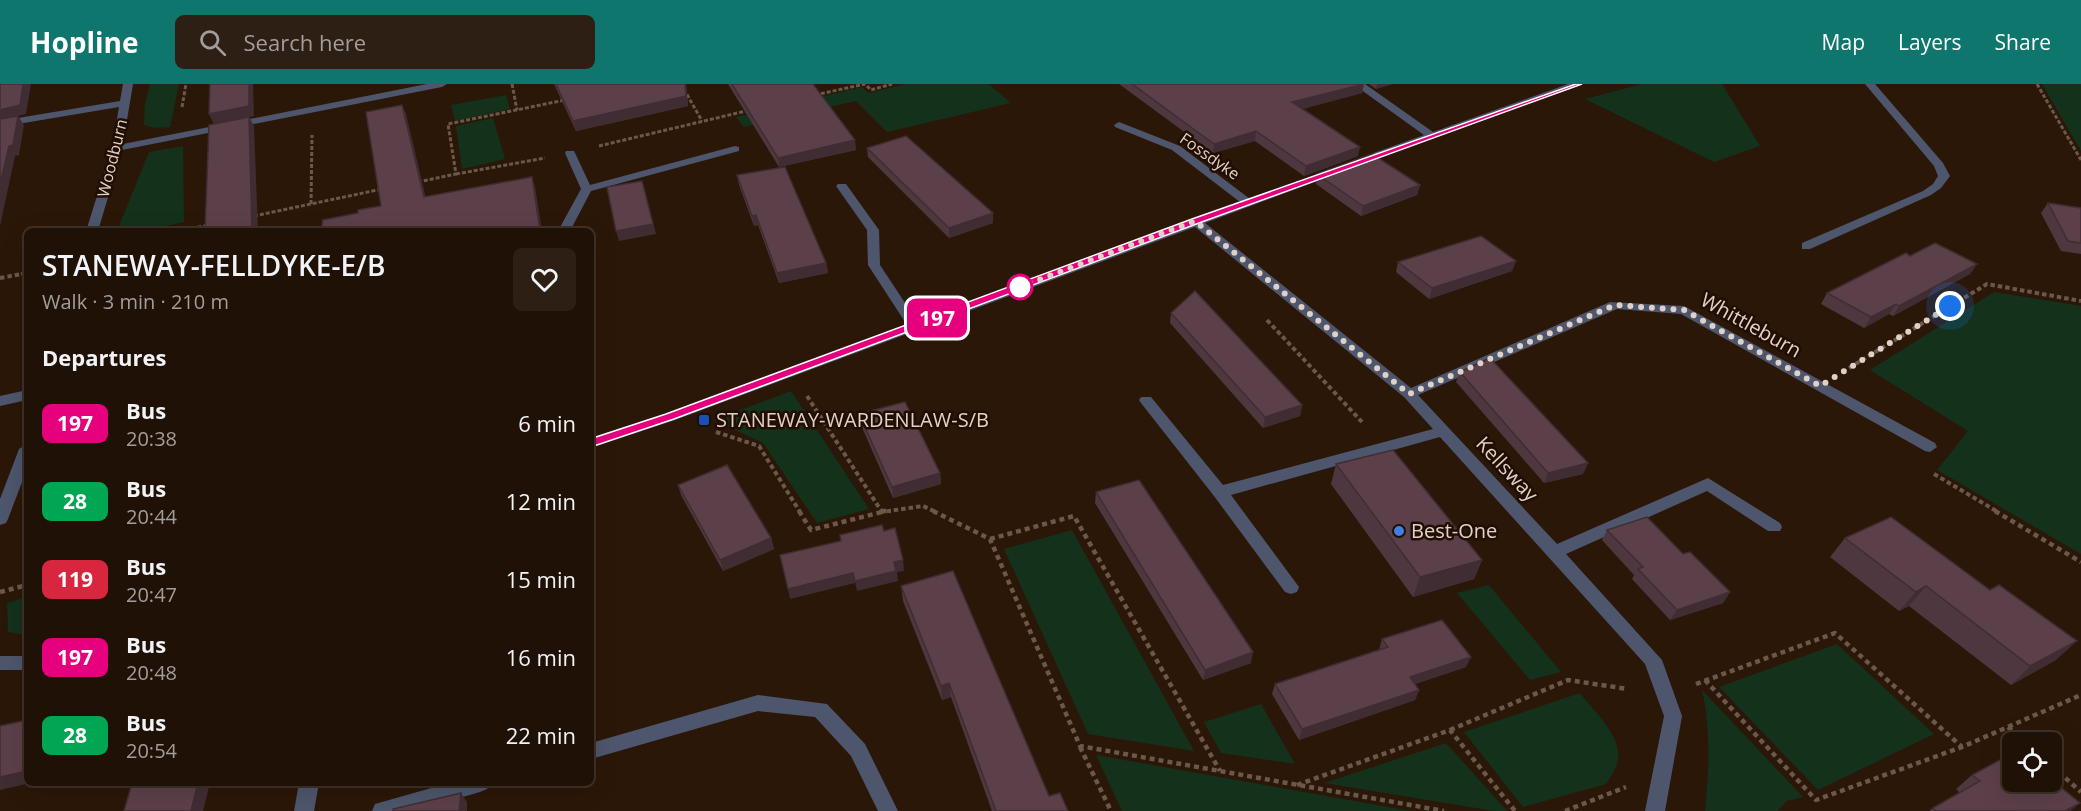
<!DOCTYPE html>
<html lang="en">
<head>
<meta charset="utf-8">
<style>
	:root { --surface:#201106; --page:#2d1f14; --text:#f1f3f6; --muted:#a29d9b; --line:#3d3128; --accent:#0f766e }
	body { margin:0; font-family:"Open Sans",sans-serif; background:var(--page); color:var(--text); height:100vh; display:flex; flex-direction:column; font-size:22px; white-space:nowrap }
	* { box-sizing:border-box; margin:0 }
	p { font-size:20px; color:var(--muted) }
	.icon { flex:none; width:33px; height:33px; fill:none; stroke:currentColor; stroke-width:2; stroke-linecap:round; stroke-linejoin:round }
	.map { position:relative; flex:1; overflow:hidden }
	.panel { position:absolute; left:24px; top:144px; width:570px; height:558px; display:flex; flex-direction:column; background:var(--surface); border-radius:9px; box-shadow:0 6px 24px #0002,0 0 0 2px var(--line) }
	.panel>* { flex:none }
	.badge { padding:0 12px; border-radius:9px; font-size:21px; line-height:39px }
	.controls { position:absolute; left:2002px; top:648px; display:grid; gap:12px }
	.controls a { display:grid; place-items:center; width:60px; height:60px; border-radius:9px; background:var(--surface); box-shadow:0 6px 24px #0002,0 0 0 2px var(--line); font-size:30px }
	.you { position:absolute; width:30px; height:30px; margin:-15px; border:4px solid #fff; border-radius:50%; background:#1a73e8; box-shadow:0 0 0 9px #1a73e833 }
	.map>.badge { position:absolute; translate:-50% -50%; box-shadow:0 0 0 3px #fff }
	h2 { padding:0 18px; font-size:22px; line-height:54px }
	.round { display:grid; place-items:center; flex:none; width:63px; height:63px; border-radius:9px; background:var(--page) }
	.head { display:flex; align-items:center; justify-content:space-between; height:102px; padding:0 18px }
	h1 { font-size:28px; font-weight:600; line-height:45px }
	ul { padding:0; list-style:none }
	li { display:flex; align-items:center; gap:18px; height:78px; padding:0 18px }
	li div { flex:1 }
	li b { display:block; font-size:22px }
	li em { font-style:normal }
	li .badge { min-width:66px; font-weight:700; text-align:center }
	header { display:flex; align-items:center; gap:36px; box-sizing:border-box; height:84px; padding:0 30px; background:var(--accent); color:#fff }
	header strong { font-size:28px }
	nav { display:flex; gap:33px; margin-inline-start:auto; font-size:21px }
	.search { width:420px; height:54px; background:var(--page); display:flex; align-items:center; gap:15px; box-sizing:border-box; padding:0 21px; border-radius:9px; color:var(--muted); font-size:22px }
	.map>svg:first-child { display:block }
	.green { fill:#14311b }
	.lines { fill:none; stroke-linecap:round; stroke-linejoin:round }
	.path-far2 { stroke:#6b584b; stroke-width:3; stroke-dasharray:4 2; stroke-linecap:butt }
	.path-far1 { stroke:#6b584b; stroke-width:4; stroke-dasharray:4.5 3; stroke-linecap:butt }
	.path { stroke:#6b584b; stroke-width:4.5; stroke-dasharray:5 4; stroke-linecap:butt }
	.minor { fill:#4d566c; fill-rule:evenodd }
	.wall { fill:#4f373f }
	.shaded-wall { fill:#402d33 }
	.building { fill:#5c4049; stroke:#402d33; stroke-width:1.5 }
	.line { fill:#e6007e; stroke:#fff; stroke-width:1.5 }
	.walk { stroke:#e0d1c8; stroke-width:6; stroke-dasharray:0 10.8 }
	.stop-dot { fill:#fff; stroke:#e6007e; stroke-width:3 }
	.transit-dot { fill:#1a4fb4; stroke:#210d02; stroke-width:2 }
	.shop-dot { fill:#3f7fe0; stroke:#210d02; stroke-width:2 }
	.labels { text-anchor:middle; stroke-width:5; stroke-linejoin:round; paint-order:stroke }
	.far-street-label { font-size:16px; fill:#e0d1c8; stroke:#210d02 }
	.street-label { font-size:20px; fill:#e0d1c8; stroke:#210d02 }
	.poi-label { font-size:20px; fill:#e0d1c8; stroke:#210d02; text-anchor:start }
</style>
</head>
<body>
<header>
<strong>Hopline</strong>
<div class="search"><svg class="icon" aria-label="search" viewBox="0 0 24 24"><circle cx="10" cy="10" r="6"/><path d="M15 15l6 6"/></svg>Search here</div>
<nav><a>Map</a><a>Layers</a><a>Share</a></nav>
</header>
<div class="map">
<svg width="2081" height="727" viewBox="0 0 2081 727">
	<rect width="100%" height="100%" fill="#2b1708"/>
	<!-- green -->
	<g class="green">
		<polygon points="150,0 179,0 170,43 156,44 144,41 145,20"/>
		<polygon points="906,0 989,0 1011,19 887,48 856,17 744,43 736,33 862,3 869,9"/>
		<polygon points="1642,0 1722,0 1760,62 1714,78 1585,15"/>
		<polygon points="2042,0 2081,0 2081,67"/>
		<polygon points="506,11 510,25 455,37 451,21"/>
		<polygon points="493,34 505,75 462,85 456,42"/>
		<polygon points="183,62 184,138 142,147 117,147 149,68"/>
		<polygon points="1994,208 2081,222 2081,470 1937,386 1968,347 1870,286"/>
		<polygon points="791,307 869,425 817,439 763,359 714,336"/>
		<polygon points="1072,446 1194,667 1088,650 1004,465"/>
		<polygon points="1489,501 1561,588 1530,596 1457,509"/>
		<polygon points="27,513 27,551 8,548 7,519"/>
		<polygon points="1837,560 1934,650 1818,706 1719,603"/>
		<path d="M1702,606L1803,713L1787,717L1777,727H1705C1709,688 1711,644 1702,606Z"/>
		<path d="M1580,609C1593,626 1621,651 1618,674C1617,683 1611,692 1606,700L1523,723L1464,648Z"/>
		<polygon points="1261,620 1295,680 1221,669 1204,638"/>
		<polygon points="1446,659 1507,727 1494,727 1324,699"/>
		<polygon points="1096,671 1411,727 1122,727"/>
	</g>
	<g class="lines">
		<!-- path-far2 -->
		<g class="path-far2">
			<polyline points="512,0 517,26"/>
			<polyline points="681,0 702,37"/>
			<polyline points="2037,0 2081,76"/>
			<polyline points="815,11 865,0 871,6 892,0"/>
			<polyline points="182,23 186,0"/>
			<polyline points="599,62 750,26"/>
			<polyline points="456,90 545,74"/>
			<polyline points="418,98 456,90 448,40 565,16"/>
			<polyline points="311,120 312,51"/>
			<polyline points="254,132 382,105"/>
			<polyline points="180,147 208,141"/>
			<polyline points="21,190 27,189"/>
		</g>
		<!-- path-far1 -->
		<g class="path-far1">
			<polyline points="0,194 27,189"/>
			<polyline points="1267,236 1362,338"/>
			<polyline points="1849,284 1987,200 2081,217"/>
			<polyline points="807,312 882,428 923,422 936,428"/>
			<polyline points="716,348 759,362 800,428"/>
			<polyline points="1934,390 1998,428"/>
		</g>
		<!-- path -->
		<g class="path">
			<polyline points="799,427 811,446 882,428"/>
			<polyline points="881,427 891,427"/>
			<polyline points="933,427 990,455 1080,662 1444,727"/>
			<polyline points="1995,427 2081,478"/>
			<polyline points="990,455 1074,432 1220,687"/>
			<polyline points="0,508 27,501"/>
			<polyline points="1705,596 1816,716 1962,663"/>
			<polyline points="1696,600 1835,549 1962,663 2081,611"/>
			<polyline points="2008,643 2025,658"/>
			<polyline points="1450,646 1568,596 1628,605"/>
			<polyline points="1080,663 1111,727"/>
			<polyline points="2052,682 2081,708"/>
			<polyline points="1297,701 1450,646 1515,727"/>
			<polyline points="1565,727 1626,703"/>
		</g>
		<!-- minor -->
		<g class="minor">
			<polygon points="123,0 133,0 123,60 427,0 447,0 442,3 122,66 98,147 86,147 112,64 119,23 0,43 0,37 120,17"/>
			<polygon points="1353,0 1365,0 1433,48 1568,0 1583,0 1358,81 1354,80 1354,76 1424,51"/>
			<polygon points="1865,0 1875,0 1943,79 1950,92 1941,104 1931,111 1810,165 1802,165 1802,159 1923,107 1933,100 1938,92 1934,82"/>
			<polygon points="1119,38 1180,62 1250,115 1331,85 1339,85 1339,89 1205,139 1411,304 1610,218 1684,222 1935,359 1937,363 1930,368 1925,367 1681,230 1617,225 1418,311 1557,460 1708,394 1780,439 1782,443 1780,447 1768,447 1707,407 1566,470 1662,576 1682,632 1665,727 1645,727 1664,632 1645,580 1440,353 1231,411 1299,503 1297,508 1291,510 1285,508 1214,412 1141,319 1139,316 1141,313 1151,313 1223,401 1433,345 1404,313 1195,143 675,336 591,364 591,354 665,330 907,241 868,181 867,146 836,102 838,100 846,100 879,146 880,181 917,237 1240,118 1172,66 1115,43 1114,41"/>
			<polygon points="735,62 739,63 739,67 591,107 570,147 558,147 581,105 565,69 566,67 574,67 575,69 590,101"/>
			<polygon points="27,306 27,316 0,322 0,312"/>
			<polygon points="27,360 27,385 8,435 6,439 0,441 0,415 19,365"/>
			<rect x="0" y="572" width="27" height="14"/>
			<polygon points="758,611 827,620 865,660 898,727 878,727 851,672 815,633 758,627 591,675 591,659"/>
			<polygon points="299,699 319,699 314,727 294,727"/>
			<polygon points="449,699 490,699 487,705 480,708 414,727 372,727 375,720 382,718"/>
		</g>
	</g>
	<!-- wall -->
	<g class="wall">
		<polygon points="554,0 686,0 688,22 576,47"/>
		<polygon points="728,0 813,0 856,66 779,83"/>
		<polygon points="1119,0 1364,0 1362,9 1302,25 1358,72 1304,92 1255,57 1213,69"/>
		<polygon points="1369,0 1392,0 1376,5"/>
		<polygon points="867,64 993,129 993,139 949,154 868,73"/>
		<polygon points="1317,90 1420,101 1417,111 1361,132 1316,100"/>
		<polygon points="737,91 826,179 828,189 779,199 758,141 754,142 739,101"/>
		<polygon points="2048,119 2081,124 2081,170 2061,167 2041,129"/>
		<polygon points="1910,172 1977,180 1970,190 1893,232 1889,230 1864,244 1821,220 1827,209"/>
		<polygon points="1516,177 1512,187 1429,215 1396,188 1398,178"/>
		<polygon points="1171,229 1302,321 1300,332 1263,344 1170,239"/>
		<polygon points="1460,288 1588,379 1583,390 1544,399 1456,298"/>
		<polygon points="859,330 940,389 941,400 893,414 861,341"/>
		<polygon points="1336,380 1482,476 1474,495 1413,513 1331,400"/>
		<polygon points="678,401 771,454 774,465 723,487 681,411"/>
		<polygon points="1096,408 1251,579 1203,596 1095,419"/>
		<polygon points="1607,446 1683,470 1730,508 1723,519 1670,536 1632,495 1634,491 1602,456"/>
		<polygon points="1845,454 1990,506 2056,576 2011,601 1909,522 1899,527 1830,473"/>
		<polygon points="901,502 1049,712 1068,727 992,727 951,613 942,616 903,517"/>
		<polygon points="1382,555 1466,583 1415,600 1419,606 1415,616 1299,656 1272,610 1275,600 1379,566"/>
		<polygon points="1972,691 2080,719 2070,727 1929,727 1933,724 1960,709 1956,705"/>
	</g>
	<!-- shaded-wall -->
	<g class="shaded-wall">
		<polygon points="23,0 31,0 26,30 18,32 24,41 19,71 15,72 0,142 0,26"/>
		<polygon points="249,0 253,0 254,32 249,33 254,42 258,147 252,147 214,40 209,30"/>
		<polygon points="685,0 686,0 688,22 576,47 573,37"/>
		<polygon points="1364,0 1362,9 1291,28 1292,18"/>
		<polygon points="1377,0 1392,0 1376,5"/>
		<polygon points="402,21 406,30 428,123 424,113"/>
		<polygon points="1256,47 1255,57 1213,69 1214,60"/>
		<polygon points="855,56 856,66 779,83 778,74"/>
		<polygon points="1360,63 1358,72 1304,92 1306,82"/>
		<polygon points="532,93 535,103 542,147 540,147"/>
		<polygon points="642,97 656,150 619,157 616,147"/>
		<polygon points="1420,101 1417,111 1361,132 1363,122"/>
		<polygon points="993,129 993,139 949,154 949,144"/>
		<polygon points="756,131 758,141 754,142 752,132"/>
		<polygon points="1516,177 1512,187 1429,215 1432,204"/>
		<polygon points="826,179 828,189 779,199 777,189"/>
		<polygon points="1977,180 1970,190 1893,232 1899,222"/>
		<polygon points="1896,220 1889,230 1864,244 1871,233"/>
		<polygon points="1302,321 1300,332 1263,344 1265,333"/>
		<polygon points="1588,379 1583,390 1544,399 1548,389"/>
		<polygon points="940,389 941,400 893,414 892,403"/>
		<polygon points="771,454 774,465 723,487 720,476"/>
		<polygon points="903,476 904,487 897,488 898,497 857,507 855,497 894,478"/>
		<polygon points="1482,476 1474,495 1413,513 1420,493"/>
		<polygon points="853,489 855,499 790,515 788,505"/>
		<polygon points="1926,502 1909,522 1899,527 1916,508"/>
		<polygon points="1730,508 1723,519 1670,536 1677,526"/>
		<polygon points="2077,557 2056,576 2011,601 2030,582"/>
		<polygon points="1253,568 1251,579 1203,596 1205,586"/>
		<polygon points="1471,573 1466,583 1406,603 1410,593"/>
		<polygon points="949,599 951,613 942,616 941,602"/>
		<polygon points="1419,606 1415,616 1299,656 1302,645"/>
		<polygon points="27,687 27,699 30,699 0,706 0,693"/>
		<polygon points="198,699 210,699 203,727 191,727"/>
		<polygon points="461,709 467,718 467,727 459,727"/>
		<polygon points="2080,719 2070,727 2065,727"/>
	</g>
	<!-- building -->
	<g class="building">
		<polygon points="0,0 23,0 20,21 0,26"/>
		<polygon points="210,0 249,0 249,22 209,30"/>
		<polygon points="556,0 685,0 686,12 573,37"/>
		<polygon points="732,0 813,0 855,56 778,74"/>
		<polygon points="1132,0 1364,0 1292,18 1360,63 1306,82 1256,47 1214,60"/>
		<polygon points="402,21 424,113 532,93 540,147 321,147 323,136 358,129 358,126 381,122 366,28"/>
		<polygon points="18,32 13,61 9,62 0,100 0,35"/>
		<polygon points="249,33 252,147 205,147 209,41"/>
		<polygon points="906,52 993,129 949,144 867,64"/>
		<polygon points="1372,70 1420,101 1363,122 1317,90"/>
		<polygon points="785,83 826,179 777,189 756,131 752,132 737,91"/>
		<polygon points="642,97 653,140 616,147 607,103"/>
		<polygon points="2048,119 2081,124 2081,159 2068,157"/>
		<polygon points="1481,152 1516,177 1432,204 1398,178"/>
		<polygon points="1935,159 1977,180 1899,222 1896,220 1871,233 1827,209 1906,169 1910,172"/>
		<polygon points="1195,207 1302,321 1265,333 1171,229"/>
		<polygon points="1490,274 1588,379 1548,389 1460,288"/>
		<polygon points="905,318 940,389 892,403 859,330"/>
		<polygon points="1393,366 1482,476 1420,493 1336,380"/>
		<polygon points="727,381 771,454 720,476 678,401"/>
		<polygon points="1139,396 1253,568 1205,586 1096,408"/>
		<polygon points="1647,433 1683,470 1690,468 1730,508 1677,526 1638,485 1643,483 1607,446"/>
		<polygon points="1891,433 1990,506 1999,501 2077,557 2030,582 1926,502 1916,508 1845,454"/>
		<polygon points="882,441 884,447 895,444 903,476 894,478 896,487 855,497 853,489 788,505 780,471 841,457 840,451"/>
		<polygon points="953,487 1049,712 1060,709 1068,727 996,727 949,599 941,602 901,502"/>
		<polygon points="1442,536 1471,573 1410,593 1419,606 1302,645 1275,600 1388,563 1382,555"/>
		<polygon points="27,636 27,687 0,693 0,642"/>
		<polygon points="2013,669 2013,698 2052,698 2052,696 2080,719 2065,727 1936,727 1933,724 1980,697 1972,691"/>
		<polygon points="132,699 198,699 191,727 124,727"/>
		<polygon points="461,709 459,727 393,727 393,725"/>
	</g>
	<!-- line -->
	<polygon class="line" points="1576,0 1582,0 1199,139 674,335 591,363 585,359 587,356 666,330 1192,135"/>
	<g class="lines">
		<!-- walk -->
		<polyline class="walk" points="1020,203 1195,137 1409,310 1615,221 1684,226 1820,302 1950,222"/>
	</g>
	<!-- markers -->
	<circle class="stop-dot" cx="1020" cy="203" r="12"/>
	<rect class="transit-dot" x="698" y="330" width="12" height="12" rx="3"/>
	<circle class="shop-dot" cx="1399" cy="447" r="6"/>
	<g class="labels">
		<!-- far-street labels -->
		<g class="far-street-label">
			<text transform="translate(1210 72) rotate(35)" y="6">Fossdyke</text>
			<text transform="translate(112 74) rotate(-76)" y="6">Woodburn</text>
		</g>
		<!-- street labels -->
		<g class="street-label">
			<text transform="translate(1751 241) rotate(29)" y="7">Whittleburn</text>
			<text transform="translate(1507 385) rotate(47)" y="7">Kellsway</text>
		</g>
		<!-- poi labels -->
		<g class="poi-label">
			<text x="716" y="343">STANEWAY-WARDENLAW-S/B</text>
			<text x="1411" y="454">Best-One</text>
		</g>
	</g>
</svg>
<div class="controls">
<a><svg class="icon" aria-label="locate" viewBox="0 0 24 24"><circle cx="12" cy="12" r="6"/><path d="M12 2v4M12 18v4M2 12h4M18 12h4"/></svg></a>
</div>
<div class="you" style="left:1950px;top:222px"></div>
<b class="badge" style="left:937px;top:234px;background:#e6007e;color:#fff">197</b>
<section class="panel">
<div class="head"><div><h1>STANEWAY-FELLDYKE-E/B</h1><p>Walk · 3 min · 210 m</p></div><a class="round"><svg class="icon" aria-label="heart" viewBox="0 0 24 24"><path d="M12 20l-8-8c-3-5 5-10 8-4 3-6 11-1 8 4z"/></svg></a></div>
<h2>Departures</h2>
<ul>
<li><span class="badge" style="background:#e6007e;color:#fff">197</span><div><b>Bus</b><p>20:38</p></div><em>6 min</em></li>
<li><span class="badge" style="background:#00a651;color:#fff">28</span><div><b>Bus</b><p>20:44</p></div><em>12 min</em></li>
<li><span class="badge" style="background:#d7263d;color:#fff">119</span><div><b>Bus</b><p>20:47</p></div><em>15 min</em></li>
<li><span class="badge" style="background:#e6007e;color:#fff">197</span><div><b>Bus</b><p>20:48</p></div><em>16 min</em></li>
<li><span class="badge" style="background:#00a651;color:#fff">28</span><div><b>Bus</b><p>20:54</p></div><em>22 min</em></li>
</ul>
</section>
</div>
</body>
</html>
